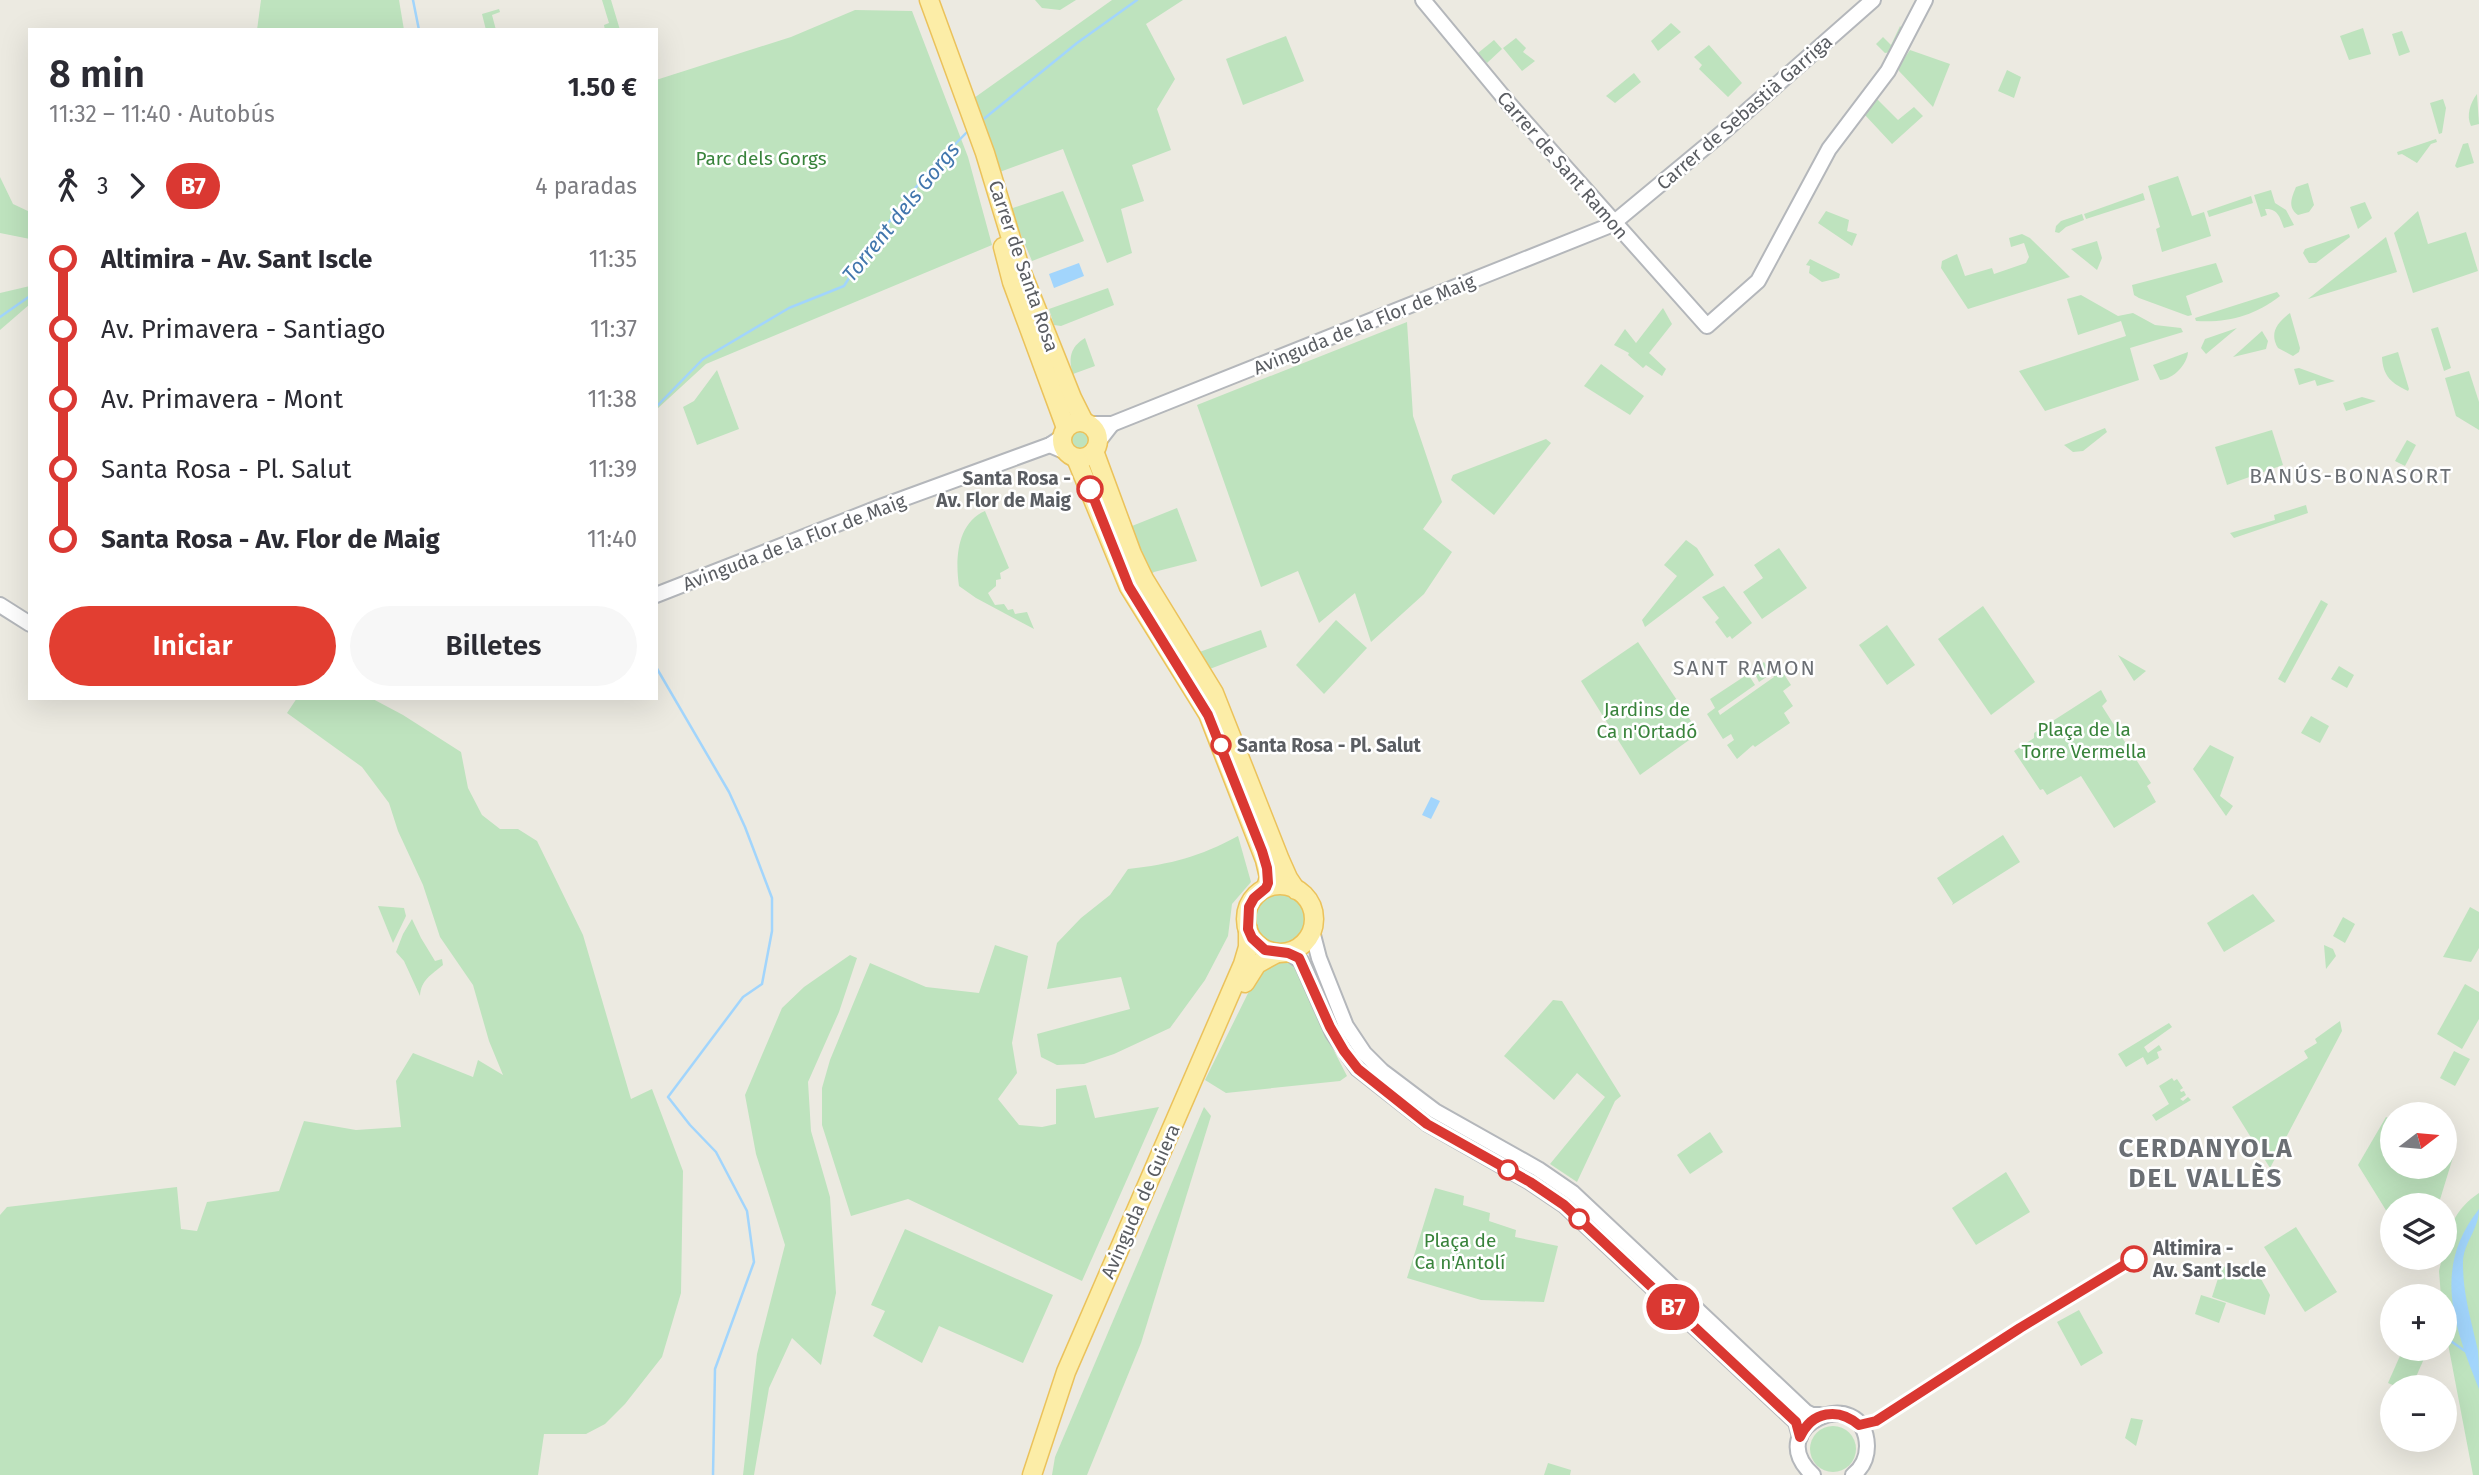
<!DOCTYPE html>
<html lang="es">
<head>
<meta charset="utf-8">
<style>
	:root { --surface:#fff; --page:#f7f7f7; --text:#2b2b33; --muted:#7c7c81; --accent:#e23e31 }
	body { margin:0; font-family:"Fira Sans",sans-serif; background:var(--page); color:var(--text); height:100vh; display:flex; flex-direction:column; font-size:26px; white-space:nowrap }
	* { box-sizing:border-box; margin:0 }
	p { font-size:23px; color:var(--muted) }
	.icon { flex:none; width:38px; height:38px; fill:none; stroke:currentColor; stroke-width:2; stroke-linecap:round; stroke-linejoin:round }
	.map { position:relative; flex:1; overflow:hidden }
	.details { position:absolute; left:28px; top:28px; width:630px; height:672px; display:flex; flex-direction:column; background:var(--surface); border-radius:0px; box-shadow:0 7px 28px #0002 }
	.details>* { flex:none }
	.badge { padding:0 14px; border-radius:23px; font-size:24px; line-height:46px }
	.needle { width:46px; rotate:74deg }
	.tools { position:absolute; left:2380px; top:1102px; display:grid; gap:14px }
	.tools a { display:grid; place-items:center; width:77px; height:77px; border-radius:50%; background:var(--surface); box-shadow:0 7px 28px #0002; font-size:35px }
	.map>.badge { position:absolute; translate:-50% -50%; box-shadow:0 0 0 4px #fff }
	.legs { display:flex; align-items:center; gap:10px; height:77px; padding:0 21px; font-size:23px }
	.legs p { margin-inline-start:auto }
	.overview { display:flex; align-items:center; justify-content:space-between; height:119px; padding:0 21px }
	h1 { font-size:38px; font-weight:600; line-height:52px }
	.action { display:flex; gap:14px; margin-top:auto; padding:14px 21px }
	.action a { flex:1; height:80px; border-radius:42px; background:var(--accent); color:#fff; font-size:28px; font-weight:600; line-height:80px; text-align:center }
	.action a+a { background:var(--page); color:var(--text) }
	ul { padding:0 21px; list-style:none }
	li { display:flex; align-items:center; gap:24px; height:70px; font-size:26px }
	li i { display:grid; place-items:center; width:10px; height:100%; margin:0 9px; background:currentColor }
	li i::after { content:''; width:18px; height:18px; margin:-9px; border:5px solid; border-radius:50%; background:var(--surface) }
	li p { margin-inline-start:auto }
	li:first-child i { background:linear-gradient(#0000 50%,currentColor 0) }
	li:last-child i { background:linear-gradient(currentColor 50%,#0000 0) }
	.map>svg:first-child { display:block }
	.green { fill:#bee3be }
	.water { fill:#a2d5fc }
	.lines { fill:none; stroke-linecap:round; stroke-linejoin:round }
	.stream { stroke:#a2d5fc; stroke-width:2.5 }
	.minor-casing { stroke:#b4b7bb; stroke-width:18 }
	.major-casing { stroke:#ebc25b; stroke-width:21 }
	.minor { stroke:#fff; stroke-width:14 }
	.major { stroke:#fceda7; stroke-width:18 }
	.line-1-casing { stroke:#fff; stroke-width:16 }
	.line-1 { stroke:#da3832; stroke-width:10 }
	.stop-1-dot { fill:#fff; stroke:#da3832; stroke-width:3.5 }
	.labels { text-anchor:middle; stroke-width:5; stroke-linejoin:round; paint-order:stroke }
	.street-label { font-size:19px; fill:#5a5d62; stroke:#fff }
	.park-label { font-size:19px; fill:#38833b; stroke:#fff }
	.stop-label { font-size:19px; font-weight:bold; fill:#5a5d62; stroke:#fff; text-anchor:start }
	.water-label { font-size:21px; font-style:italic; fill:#4176ad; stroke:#fff }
	.neighbourhood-label { font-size:21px; letter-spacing:2px; fill:#6b6f74; stroke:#fff }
	.district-label { font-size:26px; font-weight:bold; letter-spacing:2px; fill:#6b6f74; stroke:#fff }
</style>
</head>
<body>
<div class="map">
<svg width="2479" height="1475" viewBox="0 0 2479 1475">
	<rect width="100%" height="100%" fill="#eceae1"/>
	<!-- green -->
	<g class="green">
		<polygon points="261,0 399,0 404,30 257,30"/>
		<polygon points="602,0 611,0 620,30 605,30 604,25 609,23"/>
		<polygon points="1035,0 1076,0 1060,10 1042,8"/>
		<polygon points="1112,0 1183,0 1146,24 1175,79 1157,109 1171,150 1132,165 1144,201 1121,209 1132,253 1107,263 1063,149 997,173 974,98"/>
		<polygon points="499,9 500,12 492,15 496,30 486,30 482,14"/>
		<polygon points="855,10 912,11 968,157 992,245 706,364 656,410 656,80 791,37"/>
		<polygon points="1671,23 1681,32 1658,51 1651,41"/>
		<polygon points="1900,26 1904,30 1891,52 1885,53 1876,44 1883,37 1891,45"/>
		<polygon points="2363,28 2371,54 2349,60 2340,36"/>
		<polygon points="2402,31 2410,52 2399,56 2392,34"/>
		<polygon points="1286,36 1304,81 1243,105 1226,59"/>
		<polygon points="1516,38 1526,48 1523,52 1535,61 1522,71 1503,48"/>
		<polygon points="1494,40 1502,49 1487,63 1478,53"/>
		<polygon points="1709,45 1742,83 1728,97 1699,69 1702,65 1694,57"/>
		<polygon points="1910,50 1950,64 1933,107 1899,71 1899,66"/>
		<polygon points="2007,70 2021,77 2014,98 1998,91"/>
		<polygon points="1634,73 1641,82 1615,103 1606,96"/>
		<path d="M2477,94L2479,124L2471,126C2466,116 2470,103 2477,94Z"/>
		<polygon points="1876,98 1898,120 1914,107 1923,116 1892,144 1865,115"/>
		<polygon points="2443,99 2446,108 2442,133 2439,134 2430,103"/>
		<polygon points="2436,139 2437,142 2431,144 2417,163 2402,154 2398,155 2397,152"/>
		<polygon points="2468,143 2474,163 2457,168 2455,166 2463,144"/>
		<polygon points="2178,176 2192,216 2204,212 2211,236 2162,252 2156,229 2160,227 2148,186"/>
		<polygon points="0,177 13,204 30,212 30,239 0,233"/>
		<path d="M2308,183L2314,205L2309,212L2298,215C2287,207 2292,197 2296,187Z"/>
		<path d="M2271,190L2275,203L2286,210L2294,225L2284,228C2280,218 2278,208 2265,209L2267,215L2261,217L2254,195Z"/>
		<polygon points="1063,191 1084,241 1032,261 1010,209"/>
		<polygon points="2143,193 2145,200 2086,219 2084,214"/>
		<polygon points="2251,196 2253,203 2209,217 2207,211"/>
		<polygon points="2365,202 2372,218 2358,229 2350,207"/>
		<polygon points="1826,211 1849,220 1847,231 1857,234 1852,246 1818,223"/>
		<polygon points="2418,211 2428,244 2466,232 2478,271 2413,293 2394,233"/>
		<polygon points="2082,214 2084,220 2066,227 2059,233 2055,232 2056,226 2061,221"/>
		<polygon points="2022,234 2030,238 2070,277 1968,309 1941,268 1942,261 1957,254 1965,276 1992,268 1994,274 2026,263 2029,257 2024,243 2011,247 2009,238"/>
		<polygon points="2349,234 2350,237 2316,263 2309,263 2303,253 2305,249"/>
		<polygon points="2386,237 2397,272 2308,299"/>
		<polygon points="2097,241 2102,258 2097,270 2071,249"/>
		<polygon points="1810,259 1840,274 1839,278 1822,282 1809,273 1810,266 1806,265"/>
		<polygon points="2216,263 2223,282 2186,296 2192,315 2188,316 2139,298 2134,295 2132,285"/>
		<polygon points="30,286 30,304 0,330 0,293"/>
		<polygon points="1108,288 1114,305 1061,326 1054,325 1049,309"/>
		<path d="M2277,292L2280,296C2254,316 2228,323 2196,321L2195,318Z"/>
		<polygon points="2081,295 2118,316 2133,313 2155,325 2181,328 2183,332 2130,348 2139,380 2045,411 2019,371 2126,336 2121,321 2078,335 2067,299"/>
		<polygon points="1663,308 1672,324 1649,353 1666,369 1662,376 1646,365 1643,368 1628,355 1629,353 1614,345 1625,329 1636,343"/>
		<path d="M2290,313L2300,348L2299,352L2293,356L2278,348C2269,333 2277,323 2290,313Z"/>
		<polygon points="1407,322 1413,416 1442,502 1423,529 1452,552 1424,594 1371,642 1355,593 1319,623 1298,571 1261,587 1197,405"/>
		<polygon points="2438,327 2451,368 2444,371 2431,329"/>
		<polygon points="2237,328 2206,354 2201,348 2205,339"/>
		<polygon points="2262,331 2268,341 2266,349 2233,357"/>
		<path d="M1085,338L1095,366L1073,374C1068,359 1070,347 1085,338Z"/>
		<path d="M2188,352C2187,365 2173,379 2160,380L2153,365Z"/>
		<path d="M2398,352L2409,389L2408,391C2391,383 2383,376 2382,357Z"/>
		<polygon points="1601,364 1644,396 1630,415 1584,386"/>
		<polygon points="2299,368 2335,381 2317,386 2315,380 2299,385 2294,369"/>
		<polygon points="717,370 739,429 697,445 683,407 694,401"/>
		<polygon points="2469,371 2479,402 2479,430 2456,416 2445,378"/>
		<polygon points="2362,397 2376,401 2346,411 2343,403"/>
		<polygon points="2105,428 2107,432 2083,451 2073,452 2064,445"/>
		<circle cx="1080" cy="440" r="11"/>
		<polygon points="2272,430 2283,465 2227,485 2215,447"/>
		<polygon points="1546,439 1551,443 1494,515 1451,480 1453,475"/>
		<polygon points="2407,440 2416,445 2405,466 2395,461"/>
		<polygon points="2306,505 2308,513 2234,538 2230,533 2275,520 2274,515"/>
		<polygon points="1177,508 1197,561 1154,572 1144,579 1122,530"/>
		<path d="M985,511L1009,568L1000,573L1001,579L996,580V586L988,593L995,605L1004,604L1008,610L1013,609L1015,614L1027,612L1034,629L976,598L959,586C955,559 957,523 985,511Z"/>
		<polygon points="1686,540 1697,548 1714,575 1645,627 1642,620 1677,576 1664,565"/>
		<polygon points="1779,548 1807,588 1762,619 1743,592 1763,578 1754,565"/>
		<polygon points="1724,586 1752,623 1732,639 1730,636 1727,638 1715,622 1719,618 1702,597"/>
		<polygon points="2321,600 2328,604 2285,683 2278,679"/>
		<polygon points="1983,606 2035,682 1991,715 1938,639"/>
		<polygon points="1336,620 1367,648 1324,694 1296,665"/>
		<polygon points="1887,625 1915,665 1887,685 1859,645"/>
		<polygon points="1261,630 1267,647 1202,672 1191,655"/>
		<polygon points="1638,642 1699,733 1640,775 1581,681"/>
		<polygon points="2118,655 2146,671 2134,681"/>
		<polygon points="1764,662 1771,674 1759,682 1753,670"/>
		<polygon points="2339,666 2354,675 2347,688 2331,679"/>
		<polygon points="1780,668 1791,685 1783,691 1793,706 1784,713 1790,723 1755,747 1753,745 1737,759 1727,745 1734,740 1731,734 1723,739 1707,714 1715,708 1710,699 1748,674 1755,685 1718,711 1720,715 1774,677 1772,673"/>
		<polygon points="2101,690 2107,701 2102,706 2151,783 2147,786 2156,802 2114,828 2081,776 2047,795 2043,789 2040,790 2014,751 2034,738 2034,733"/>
		<polygon points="297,698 371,698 403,715 461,752 468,788 482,815 500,829 518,829 537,841 583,935 631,1099 652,1089 683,1171 681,1293 662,1357 625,1404 605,1424 586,1434 544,1434 538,1475 0,1475 0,1215 7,1207 177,1187 181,1229 197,1231 207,1202 279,1191 304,1121 356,1130 401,1127 396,1081 413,1053 473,1077 478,1060 503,1075 489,1041 473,985 440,937 423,885 398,831 389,803 362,767 287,713"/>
		<polygon points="2311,716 2329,726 2320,743 2301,733"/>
		<polygon points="2210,745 2234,757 2220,796 2233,806 2226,816 2193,769"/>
		<polygon points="2003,835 2020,862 1952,905 1953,903 1937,878"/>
		<path d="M1238,836L1251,882L1232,904L1228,936L1205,980L1170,1028L1114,1054L1084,1064L1057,1065L1041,1057L1037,1034L1130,1009L1121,977L1047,989L1057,943L1081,918L1110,895L1128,869C1172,864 1199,857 1238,836Z"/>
		<circle cx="1280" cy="919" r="26"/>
		<polygon points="2253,894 2275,921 2224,952 2207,923"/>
		<polygon points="378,906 404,908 406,916 393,943"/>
		<polygon points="2470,907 2479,912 2479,948 2471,962 2443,957"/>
		<polygon points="2343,917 2355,924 2345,943 2333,936"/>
		<path d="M412,919L421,938L435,961L442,959L443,965C431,975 421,980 420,996L404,961L396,952L403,934Z"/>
		<polygon points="995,945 1028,956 1012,1043 1017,1073 998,1099 1019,1125 1042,1127 1056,1124 1056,1089 1086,1085 1095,1118 1159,1107 1082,1281 908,1199 851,1216 822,1125 822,1088 830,1060 870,963 926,987 979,993"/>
		<polygon points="2324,945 2333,949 2336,956 2326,969"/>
		<polygon points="850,955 857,958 839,1012 808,1082 811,1131 830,1197 836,1293 821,1365 792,1338 769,1388 754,1475 743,1475 757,1354 785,1245 756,1154 745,1095 782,1008 804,987"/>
		<polygon points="1283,960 1297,962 1314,1012 1347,1076 1340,1081 1226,1093 1205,1080 1260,969 1269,964"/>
		<polygon points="2465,984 2479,992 2479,1019 2462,1049 2437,1034"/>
		<polygon points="1553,1000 1562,1001 1621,1096 1615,1101 1577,1182 1550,1164 1605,1097 1577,1073 1554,1100 1504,1056"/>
		<polygon points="2340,1021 2342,1031 2270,1168 2232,1107 2308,1058 2304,1051 2317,1043 2315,1039"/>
		<polygon points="2169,1023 2172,1027 2144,1047 2148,1053 2159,1045 2162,1050 2157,1052 2159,1058 2147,1065 2143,1057 2126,1067 2118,1054"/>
		<polygon points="2454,1051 2470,1059 2455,1086 2440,1078"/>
		<polygon points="2172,1078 2174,1081 2177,1079 2183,1088 2180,1090 2181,1092 2184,1091 2186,1095 2180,1099 2183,1101 2188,1097 2191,1100 2156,1121 2152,1115 2169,1104 2159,1086"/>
		<polygon points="1204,1107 1211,1116 1141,1343 1087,1475 1052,1475 1055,1457"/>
		<polygon points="2386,1117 2392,1120 2392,1167 2445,1167 2445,1149 2454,1154 2438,1206 2392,1206 2392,1220 2358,1165"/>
		<polygon points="1710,1132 1723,1152 1690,1174 1677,1155"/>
		<polygon points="2006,1172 2030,1212 1976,1245 1952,1208"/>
		<polygon points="1435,1188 1464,1196 1463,1205 1490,1213 1489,1221 1516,1230 1515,1237 1558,1246 1544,1302 1481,1300 1407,1278"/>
		<path d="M2479,1193V1475H2473L2445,1328V1297H2441L2439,1271L2442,1258H2445C2445,1231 2456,1208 2479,1193Z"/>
		<polygon points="2296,1227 2337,1292 2305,1312 2264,1247"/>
		<polygon points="905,1229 1053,1295 1023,1363 939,1326 922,1363 873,1336 885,1311 871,1305"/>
		<polygon points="2222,1266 2261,1279 2270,1295 2265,1315 2212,1297"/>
		<polygon points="2201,1295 2226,1303 2219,1323 2195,1314"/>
		<polygon points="2079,1310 2103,1353 2081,1366 2057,1322"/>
		<polygon points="2403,1349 2420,1349 2427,1352 2411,1388 2400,1388 2388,1383"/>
		<polygon points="2131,1418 2143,1420 2136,1446 2125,1438"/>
		<circle cx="1833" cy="1449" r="23"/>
		<polygon points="1548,1463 1571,1470 1570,1475 1544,1475"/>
	</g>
	<!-- water -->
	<g class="water">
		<polygon points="1079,263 1084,276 1054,288 1049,274"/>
		<polygon points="1431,797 1440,801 1431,819 1422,815"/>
		<path d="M2479,1209C2479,1231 2462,1243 2463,1265C2463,1295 2472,1323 2478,1351C2479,1363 2479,1377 2479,1389C2454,1326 2432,1268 2479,1209Z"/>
	</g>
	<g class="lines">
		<!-- stream -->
		<g class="stream">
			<polyline points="413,0 419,30"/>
			<polyline points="980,122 1077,43 1137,0"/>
			<polyline points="0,317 30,296"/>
			<polyline points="656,407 703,359 789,308 844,286 864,254 928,172 969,130"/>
			<polyline points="656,667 729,792 745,827 772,898 772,931 762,984 743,997 668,1097 690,1125 716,1152 747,1211 754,1262 715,1369 713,1475"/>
			<polyline points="2445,1337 2465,1351"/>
		</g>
		<defs>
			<g id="minor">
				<polyline points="1423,0 1510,105 1707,326 1758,281 1829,149 1888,71 1925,0"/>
				<polyline points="1088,424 1112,424 1122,420 1611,225 1722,133 1873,0"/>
				<polyline points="1098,442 1112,424"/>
				<polyline points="1050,445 1066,452"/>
				<polyline points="656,595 883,506 1050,445 1062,437"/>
				<polyline points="0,605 30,624"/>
				<polyline points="1312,931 1319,958 1346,1026 1364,1053 1382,1071 1435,1111 1538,1169 1573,1193 1806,1412 1812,1415 1820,1415"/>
				<polyline points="1288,952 1301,961 1333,1033 1358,1069 1428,1124 1530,1182 1564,1205 1796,1422 1800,1437"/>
				<path d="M1813,1475C1759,1426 1865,1381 1867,1446C1867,1458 1862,1468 1853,1475"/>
			</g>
			<g id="major">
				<polyline points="929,0 985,153 1020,268 1072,398 1084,422"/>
				<polyline points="1003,247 1012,282 1066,428"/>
				<circle cx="1080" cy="440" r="18"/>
				<polyline points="1094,451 1132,554 1144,579 1214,693 1280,860 1288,878 1296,890"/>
				<polyline points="1076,458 1129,587 1208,714 1265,860 1269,877 1266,888"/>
				<circle cx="1280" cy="919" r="34"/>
				<polyline points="1245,983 1257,964 1277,953"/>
				<polyline points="1032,1475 1066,1372 1243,964 1248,947 1248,929"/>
			</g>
		</defs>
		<!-- minor casing -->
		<use href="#minor" class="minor-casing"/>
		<!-- major casing -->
		<use href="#major" class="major-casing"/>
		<!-- minor -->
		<use href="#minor" class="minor"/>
		<!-- major -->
		<use href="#major" class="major"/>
	</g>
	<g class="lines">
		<defs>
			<path id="line-1" d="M1090,489L1129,587L1208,715L1262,851L1267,868L1268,883L1266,888L1254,898L1249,907L1248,929L1252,938L1265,950L1288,953L1299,958L1330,1027L1344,1051L1358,1069L1427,1124L1530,1182L1564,1205L1796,1422L1800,1437C1812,1411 1838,1407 1859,1425L1876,1421L2020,1328L2134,1259"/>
		</defs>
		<!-- line-1 casing -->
		<use href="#line-1" class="line-1-casing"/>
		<!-- line-1 -->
		<use href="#line-1" class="line-1"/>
	</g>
	<!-- markers -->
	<g class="stop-1-dot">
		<circle cx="1090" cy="489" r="12"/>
		<circle cx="1221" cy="745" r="9"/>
		<circle cx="1508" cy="1170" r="9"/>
		<circle cx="1579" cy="1219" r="9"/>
		<circle cx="2134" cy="1259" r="12"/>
	</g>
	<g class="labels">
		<!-- street labels -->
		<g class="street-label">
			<text transform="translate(1744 112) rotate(-41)" y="7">Carrer de Sebastià Garriga</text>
			<text transform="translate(1563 165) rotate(49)" y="7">Carrer de Sant Ramon</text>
			<text transform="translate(1024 266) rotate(71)" y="7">Carrer de Santa Rosa</text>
			<text transform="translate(1364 324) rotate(-22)" y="7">Avinguda de la Flor de Maig</text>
			<text transform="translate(794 542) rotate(-21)" y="7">Avinguda de la Flor de Maig</text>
			<text transform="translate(1140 1201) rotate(-66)" y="7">Avinguda de Guiera</text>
		</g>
		<!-- park labels -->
		<g class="park-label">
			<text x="761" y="165">Parc dels Gorgs</text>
			<text x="1647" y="716">Jardins de<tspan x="1647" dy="22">Ca n'Ortadó</tspan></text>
			<text x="2084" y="736">Plaça de la<tspan x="2084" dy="22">Torre Vermella</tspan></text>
			<text x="1460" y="1247">Plaça de<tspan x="1460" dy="22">Ca n'Antolí</tspan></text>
		</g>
		<!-- stop labels -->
		<g class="stop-label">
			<text x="1071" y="485" text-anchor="end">Santa Rosa -<tspan x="1071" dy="22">Av. Flor de Maig</tspan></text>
			<text x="1237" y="752">Santa Rosa - Pl. Salut</text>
			<text x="2153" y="1255">Altimira -<tspan x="2153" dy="22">Av. Sant Iscle</tspan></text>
		</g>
		<!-- water labels -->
		<g class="water-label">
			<text transform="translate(901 212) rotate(-51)" y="7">Torrent dels Gorgs</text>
		</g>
		<!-- neighbourhood labels -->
		<g class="neighbourhood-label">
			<text x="2351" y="483">BANÚS-BONASORT</text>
			<text x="1745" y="675">SANT RAMON</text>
		</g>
		<!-- district labels -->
		<g class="district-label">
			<text x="2206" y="1157">CERDANYOLA<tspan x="2206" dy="30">DEL VALLÈS</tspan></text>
		</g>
	</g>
</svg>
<div class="tools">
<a><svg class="needle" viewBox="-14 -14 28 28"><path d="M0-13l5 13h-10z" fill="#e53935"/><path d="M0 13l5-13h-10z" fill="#7c7c81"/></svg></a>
<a><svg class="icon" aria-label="layers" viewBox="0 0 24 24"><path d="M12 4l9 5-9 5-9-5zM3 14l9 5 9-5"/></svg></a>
<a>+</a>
<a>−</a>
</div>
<b class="badge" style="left:1673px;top:1307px;background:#da3832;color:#fff">B7</b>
<section class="details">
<div class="overview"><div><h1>8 min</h1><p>11:32 – 11:40 · Autobús</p></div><b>1.50 €</b></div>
<div class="legs"><svg class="icon" aria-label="walk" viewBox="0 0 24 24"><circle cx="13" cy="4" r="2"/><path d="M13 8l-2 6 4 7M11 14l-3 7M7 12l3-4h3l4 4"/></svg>3<svg class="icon" aria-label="forward" viewBox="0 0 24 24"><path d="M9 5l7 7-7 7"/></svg><b class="badge" style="background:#da3832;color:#fff">B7</b><p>4 paradas</p></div>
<ul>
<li><i style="color:#da3832"></i><b>Altimira - Av. Sant Iscle</b><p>11:35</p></li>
<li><i style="color:#da3832"></i><span>Av. Primavera - Santiago</span><p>11:37</p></li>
<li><i style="color:#da3832"></i><span>Av. Primavera - Mont</span><p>11:38</p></li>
<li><i style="color:#da3832"></i><span>Santa Rosa - Pl. Salut</span><p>11:39</p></li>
<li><i style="color:#da3832"></i><b>Santa Rosa - Av. Flor de Maig</b><p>11:40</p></li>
</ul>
<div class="action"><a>Iniciar</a><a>Billetes</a></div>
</section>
</div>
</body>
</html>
